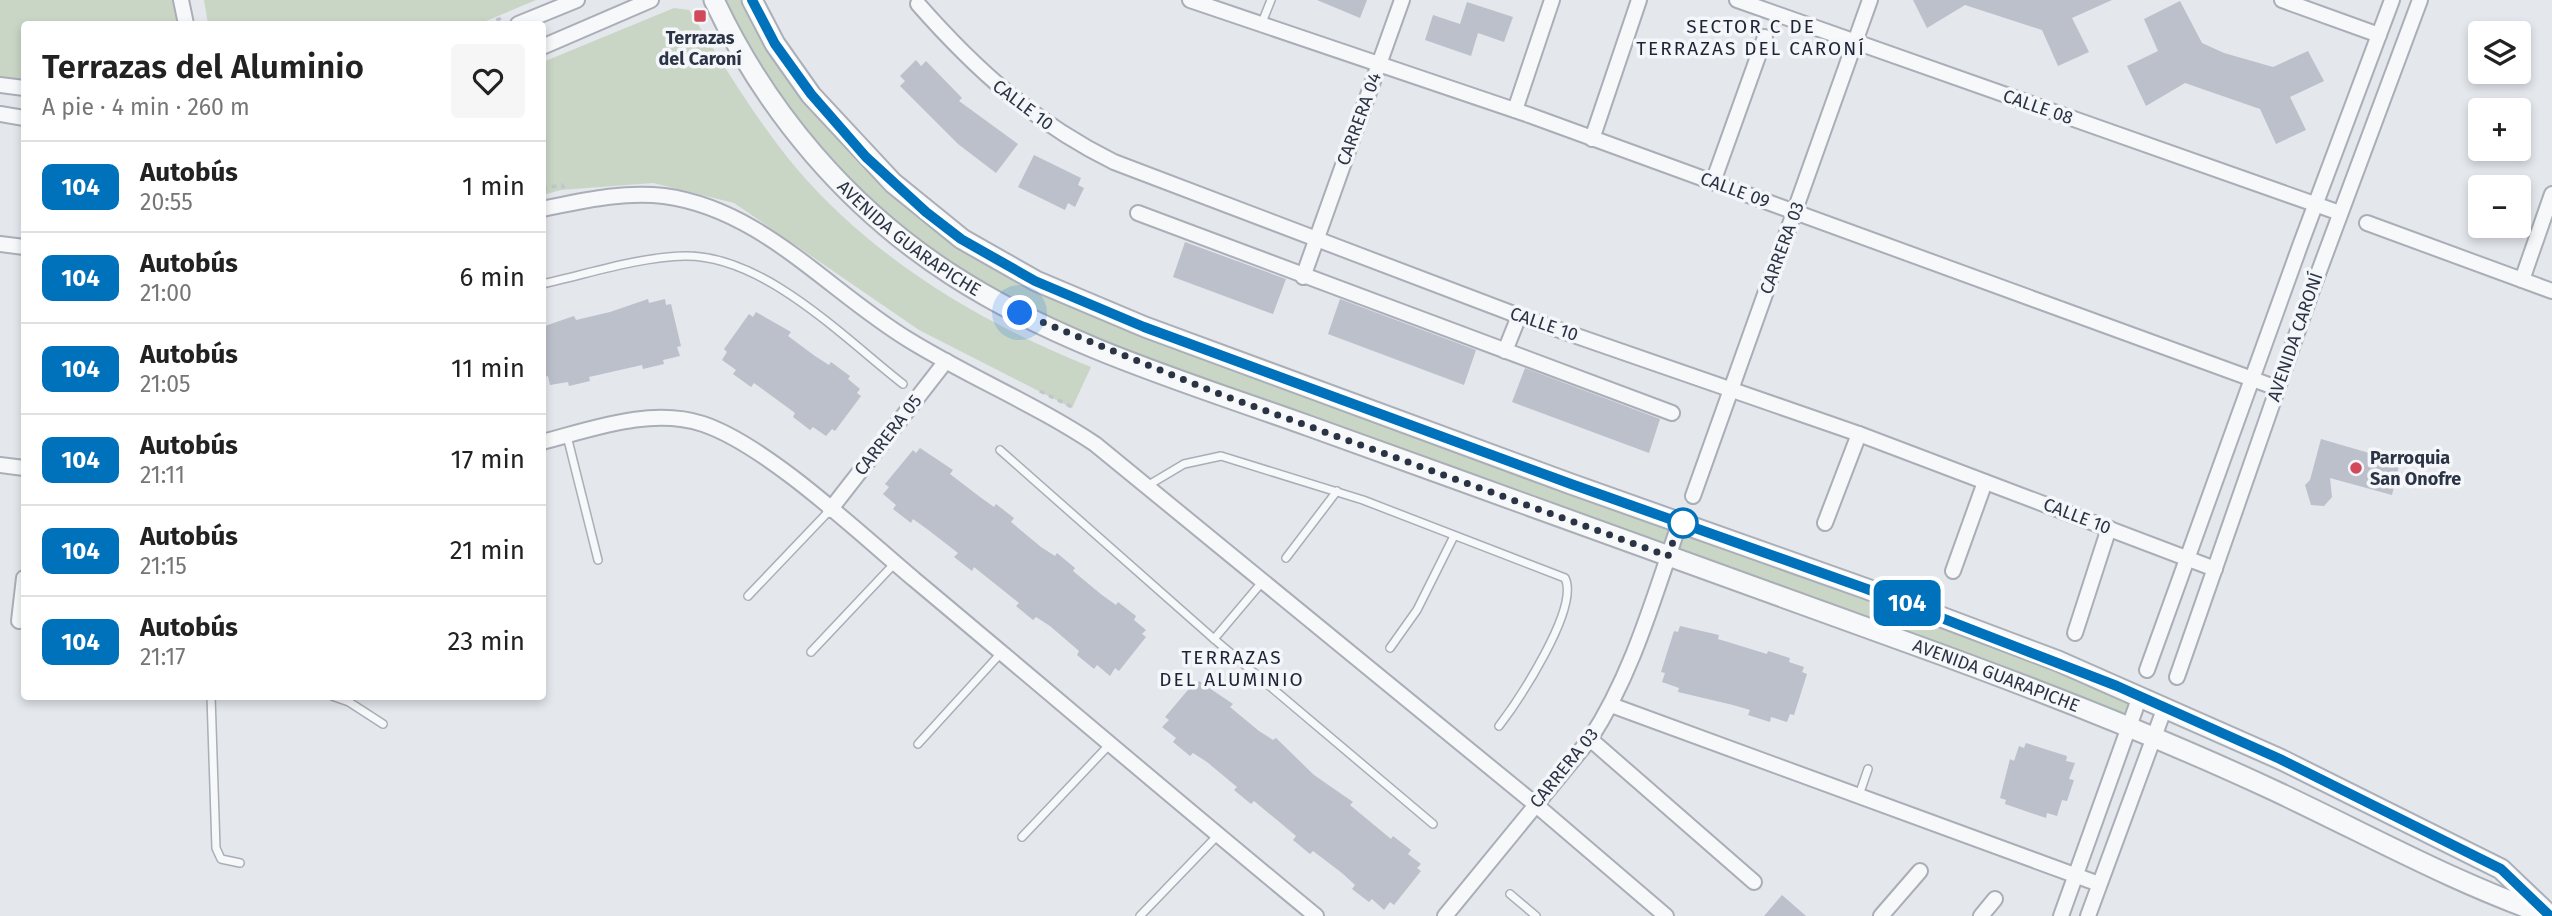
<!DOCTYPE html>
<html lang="es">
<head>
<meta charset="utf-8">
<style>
	:root { --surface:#fff; --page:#f6f6f6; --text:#222; --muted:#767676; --line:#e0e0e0 }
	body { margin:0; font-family:"Fira Sans",sans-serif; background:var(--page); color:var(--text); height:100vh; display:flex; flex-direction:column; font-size:26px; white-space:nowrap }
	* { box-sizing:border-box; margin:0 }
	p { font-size:23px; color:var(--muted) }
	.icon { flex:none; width:38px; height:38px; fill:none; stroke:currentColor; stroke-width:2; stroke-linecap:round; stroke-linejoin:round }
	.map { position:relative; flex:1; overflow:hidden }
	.details { position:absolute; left:21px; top:21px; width:525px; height:679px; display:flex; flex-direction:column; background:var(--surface); border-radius:7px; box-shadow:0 4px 10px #0003 }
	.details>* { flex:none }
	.badge { padding:0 14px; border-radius:10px; font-size:24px; line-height:46px }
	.fabs { position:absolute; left:2468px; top:21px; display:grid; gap:14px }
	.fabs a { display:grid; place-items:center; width:63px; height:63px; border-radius:7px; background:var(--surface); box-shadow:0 4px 10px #0003; font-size:35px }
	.you { position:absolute; width:35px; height:35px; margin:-18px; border:5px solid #fff; border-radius:50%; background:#1a73e8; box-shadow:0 0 0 10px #1a73e833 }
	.map>.badge { position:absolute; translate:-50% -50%; box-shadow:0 0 0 4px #fff }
	.round { display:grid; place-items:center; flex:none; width:74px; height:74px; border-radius:7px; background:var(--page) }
	.overview { display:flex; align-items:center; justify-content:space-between; height:119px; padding:0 21px }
	h1 { font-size:33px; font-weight:600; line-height:52px }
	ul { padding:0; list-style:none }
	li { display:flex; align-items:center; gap:21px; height:91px; padding:0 21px; border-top:2px solid var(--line) }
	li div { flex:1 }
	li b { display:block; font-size:26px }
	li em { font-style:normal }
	li .badge { min-width:77px; font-weight:700; text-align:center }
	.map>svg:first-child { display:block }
	.green { fill:#c9d6c5 }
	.building { fill:#bbc0ca }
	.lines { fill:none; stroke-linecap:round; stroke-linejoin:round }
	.service-casing { stroke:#a9aeb7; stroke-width:10 }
	.minor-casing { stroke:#a9aeb7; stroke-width:18 }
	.tertiary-casing { stroke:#a9aeb7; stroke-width:23 }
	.path { stroke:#c2c5cb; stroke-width:3.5; stroke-dasharray:5 5; stroke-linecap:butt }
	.service { stroke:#f7f8fa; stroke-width:7 }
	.minor { stroke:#f7f8fa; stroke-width:14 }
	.tertiary { stroke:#f7f8fa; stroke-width:19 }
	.line-casing { stroke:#fff; stroke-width:16 }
	.line { stroke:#0072bc; stroke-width:10 }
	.walk { stroke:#2b3445; stroke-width:7; stroke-dasharray:0 12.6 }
	.poi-dot { fill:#d1495b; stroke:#f4f6f9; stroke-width:2.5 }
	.stop-dot { fill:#fff; stroke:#0072bc; stroke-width:3.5 }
	.labels { text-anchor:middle; stroke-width:7; stroke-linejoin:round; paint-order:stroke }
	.poi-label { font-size:18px; font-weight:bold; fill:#2b3445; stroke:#f4f6f9 }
	.street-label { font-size:18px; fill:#2b3445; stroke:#f4f6f9 }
	.neighbourhood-label { font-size:19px; letter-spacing:2px; fill:#1d2536; stroke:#f4f6f9 }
</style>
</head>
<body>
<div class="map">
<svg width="2552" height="916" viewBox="0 0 2552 916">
	<rect width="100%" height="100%" fill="#e4e7ec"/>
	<!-- green -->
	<g class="green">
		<polygon points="0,0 181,0 186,24 24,24 24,88 0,84"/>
		<polygon points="204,0 536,0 479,24 208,24"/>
		<polygon points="714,0 752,0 761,18 893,183 1036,281 2140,696 2127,726 1020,314 840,183"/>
		<path d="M674,8L689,10C723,64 756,120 797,169C875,260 981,323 1091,367L1072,408L919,330L734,203L653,183L561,190L543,195V62Z"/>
	</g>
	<!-- building -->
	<g class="building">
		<polygon points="1317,0 1367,0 1360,18"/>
		<polygon points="1913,0 2112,0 2072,18 2089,52 2058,66 2042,30 1965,5 1927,28"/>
		<polygon points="2180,1 2202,43 2224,53 2273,67 2308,51 2324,81 2290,97 2306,130 2276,144 2260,109 2185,83 2146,106 2127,66 2158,51 2144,19"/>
		<polygon points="1467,2 1513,17 1504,42 1478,33 1471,56 1425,40 1433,15 1460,24"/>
		<polygon points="916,60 921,66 926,61 962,98 959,101 1018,144 996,173 958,144 900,86 905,81 900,76"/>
		<polygon points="1034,155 1081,178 1078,185 1084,188 1075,207 1068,203 1065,210 1018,187"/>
		<polygon points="1185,242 1286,279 1273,314 1173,277"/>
		<polygon points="648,299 649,303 665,299 666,305 671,304 681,346 677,347 680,356 663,360 664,364 643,369 642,365 589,377 590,381 569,386 568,382 550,385 548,376 542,378 542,327 574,316 576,320 610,312"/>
		<polygon points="1340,299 1476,350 1464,385 1328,334"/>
		<polygon points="756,312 791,332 788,336 815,356 829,365 831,362 850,376 848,379 860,389 857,393 861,396 835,431 832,429 826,436 813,427 810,430 793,417 795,413 754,383 751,387 733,374 736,370 722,360 727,352 724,349 749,314 753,317"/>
		<polygon points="1525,368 1660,419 1649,453 1512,402"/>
		<polygon points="2321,439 2400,462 2392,495 2330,478 2332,497 2324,506 2311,505 2305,485 2310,480"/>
		<polygon points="920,448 953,470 950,474 980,497 994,507 996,504 1014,518 1011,522 1041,547 1055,556 1057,553 1075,568 1073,571 1102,595 1116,605 1118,602 1136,616 1134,620 1146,630 1142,634 1146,637 1119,671 1115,668 1110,676 1097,665 1094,669 1077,655 1079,651 1050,626 1036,617 1033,620 1016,606 1019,603 974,567 972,571 954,557 958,553 927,529 913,519 911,523 893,509 896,505 883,494 889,487 885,484 913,450 916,453"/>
		<polygon points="1680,626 1719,635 1718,639 1767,654 1768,651 1790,658 1789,662 1804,667 1802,672 1807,674 1794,715 1790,714 1787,722 1771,717 1770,722 1748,715 1750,710 1733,705 1678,692 1679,688 1662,682 1665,673 1661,672 1674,631 1678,632"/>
		<polygon points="1199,681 1233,704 1230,707 1259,731 1273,740 1276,738 1314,775 1353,802 1350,805 1391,839 1393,836 1411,850 1408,854 1421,864 1417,868 1421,871 1394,905 1390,902 1384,910 1372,899 1369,902 1352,889 1355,885 1342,873 1313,851 1310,854 1293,840 1296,836 1283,825 1254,801 1251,804 1234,790 1237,787 1207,762 1193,753 1190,756 1173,742 1176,738 1162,727 1169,720 1165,717 1193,684 1196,686"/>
		<polygon points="2026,743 2067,756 2066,761 2075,763 2069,779 2074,780 2067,801 2062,800 2057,816 2047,813 2046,818 2005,804 2006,800 2000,798 2010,759 2014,761 2019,746 2024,748"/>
		<polygon points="1782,895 1806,916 1764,916"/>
	</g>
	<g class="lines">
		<defs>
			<g id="service">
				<polyline points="1261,25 1271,0"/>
				<path d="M542,284C588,274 638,257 685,256C764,255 844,338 903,384"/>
				<polyline points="567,436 598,560"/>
				<polyline points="1000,450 1214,639 1433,824"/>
				<path d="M1147,486L1184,464L1221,456L1363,500L1565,578C1580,608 1518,701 1499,726"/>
				<polyline points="1286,558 1337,491"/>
				<polyline points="748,596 830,510"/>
				<polyline points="1214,639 1263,581"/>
				<polyline points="1390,648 1417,610 1454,536"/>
				<polyline points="811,652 895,563"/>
				<polyline points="211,696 216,848 221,859 240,863"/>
				<polyline points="332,696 349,702 383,724"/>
				<polyline points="918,744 1001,653"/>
				<polyline points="1859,795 1868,769"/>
				<polyline points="1022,837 1110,744"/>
				<polyline points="1510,894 1536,916"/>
				<polyline points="1140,916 1218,835"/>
			</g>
			<g id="minor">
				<polyline points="181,0 186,24"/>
				<polyline points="1190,0 1529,115 2277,388"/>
				<polyline points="1737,0 2340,213"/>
				<polyline points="2282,0 2379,35"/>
				<path d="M918,4C976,70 1035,123 1114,162L1519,316L1859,434L2215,569"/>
				<polyline points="518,24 577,0"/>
				<polyline points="542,47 651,0"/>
				<polyline points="0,85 24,88"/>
				<polyline points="1515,110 1552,0"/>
				<polyline points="0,114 24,118"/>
				<polyline points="1592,139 1639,0"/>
				<polyline points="1713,182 1765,37"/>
				<path d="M542,209C582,201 623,191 664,196C762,209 828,291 909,340C969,377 1035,404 1095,444L1535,804L1666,916"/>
				<polyline points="1138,213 1672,413"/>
				<polyline points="2367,223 2552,291"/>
				<polyline points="0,244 24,247"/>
				<polyline points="1303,277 1402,0"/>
				<polyline points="2522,280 2552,194"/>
				<polyline points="1505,351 1519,316"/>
				<path d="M542,442C593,429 651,407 703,424C768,446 860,534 915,580C1049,692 1181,805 1316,916"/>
				<polyline points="0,465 24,468"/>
				<polyline points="1693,496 1870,0"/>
				<polyline points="830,510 946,361"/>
				<polyline points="1825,523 1859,434"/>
				<polyline points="1953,571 1985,482"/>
				<polyline points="19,621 24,578"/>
				<polyline points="2075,633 2109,528"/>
				<polyline points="2147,670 2301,243 2392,0"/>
				<polyline points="2177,677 2312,290 2420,0"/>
				<polyline points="1611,705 2099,884"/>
				<polyline points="1590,739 1754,882"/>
				<path d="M1445,916L1590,739C1633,673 1654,596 1680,522"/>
				<polyline points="1881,916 1920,871"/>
				<polyline points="1981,916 1995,899"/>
				<polyline points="2061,916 2140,696"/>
				<polyline points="2088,916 2165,707"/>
			</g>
			<g id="tertiary">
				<path id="s1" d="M714,0C766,111 848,208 952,275C1060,345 1189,383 1309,426C1510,499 1712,570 1912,644C2034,688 2155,735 2273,790C2365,833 2454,883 2550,916"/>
				<polyline points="752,0 775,44 811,95 893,183 962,239 1036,281 1145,327 1571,484 1867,589 2058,661 2280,759 2501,869 2544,910"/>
			</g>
		</defs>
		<!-- service casing -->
		<use href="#service" class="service-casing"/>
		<!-- minor casing -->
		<use href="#minor" class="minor-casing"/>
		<!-- tertiary casing -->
		<use href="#tertiary" class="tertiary-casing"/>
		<!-- path -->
		<g class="path">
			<polyline points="487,24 504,17"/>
			<polyline points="542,189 562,185 564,188"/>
			<polyline points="1040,391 1072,407"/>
		</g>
		<!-- service -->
		<use href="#service" class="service"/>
		<!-- minor -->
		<use href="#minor" class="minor"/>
		<!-- tertiary -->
		<use href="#tertiary" class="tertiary"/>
	</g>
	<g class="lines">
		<defs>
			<polyline id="line" points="752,0 775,44 811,94 866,157 926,212 961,239 1035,281 1144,327 1571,484 1867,589 2117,686 2280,759 2501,869 2550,916"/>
		</defs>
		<!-- line casing -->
		<use href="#line" class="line-casing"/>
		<!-- line -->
		<use href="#line" class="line"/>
		<!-- walk -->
		<polyline class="walk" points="1020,313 1214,392 1668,556 1680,522 1683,523"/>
	</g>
	<!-- markers -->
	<g class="poi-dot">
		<rect x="693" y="9" width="14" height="14" rx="3.5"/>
		<circle cx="2356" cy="468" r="7"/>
	</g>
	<circle class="stop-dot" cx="1683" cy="523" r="14"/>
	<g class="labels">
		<!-- poi labels -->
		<g class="poi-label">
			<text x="700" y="44">Terrazas<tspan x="700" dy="21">del Caroní</tspan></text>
			<text x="2370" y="464" text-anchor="start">Parroquia<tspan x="2370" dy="21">San Onofre</tspan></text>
		</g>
		<!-- street labels -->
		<g class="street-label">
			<text transform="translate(1023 105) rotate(37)" y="6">CALLE 10</text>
			<text transform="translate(2038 107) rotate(19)" y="6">CALLE 08</text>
			<text transform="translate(1359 119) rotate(-70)" y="6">CARRERA 04</text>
			<text transform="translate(1735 190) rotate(20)" y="6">CALLE 09</text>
			<text dy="6" stroke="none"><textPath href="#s1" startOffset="312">AVENIDA GUARAPICHE</textPath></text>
			<text transform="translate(1782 248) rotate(-70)" y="6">CARRERA 03</text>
			<text transform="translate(1544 324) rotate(19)" y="6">CALLE 10</text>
			<text transform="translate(2295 337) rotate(-71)" y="6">AVENIDA CARONÍ</text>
			<text transform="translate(888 435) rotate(-52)" y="6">CARRERA 05</text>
			<text transform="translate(2077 516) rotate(21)" y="6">CALLE 10</text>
			<text dy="6" stroke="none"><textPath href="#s1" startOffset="1488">AVENIDA GUARAPICHE</textPath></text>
			<text transform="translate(1564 768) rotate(-51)" y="6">CARRERA 03</text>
		</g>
		<!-- neighbourhood labels -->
		<g class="neighbourhood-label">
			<text x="1751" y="33">SECTOR C DE<tspan x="1751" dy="22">TERRAZAS DEL CARONÍ</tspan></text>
			<text x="1232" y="664">TERRAZAS<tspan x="1232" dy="22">DEL ALUMINIO</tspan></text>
		</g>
	</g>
</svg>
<div class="fabs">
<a><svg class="icon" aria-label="layers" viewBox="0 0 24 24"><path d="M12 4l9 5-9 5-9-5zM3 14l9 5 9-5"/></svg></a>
<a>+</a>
<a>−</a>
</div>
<div class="you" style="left:1020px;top:313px"></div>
<b class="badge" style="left:1907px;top:603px;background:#0072bc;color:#fff">104</b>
<section class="details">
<div class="overview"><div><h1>Terrazas del Aluminio</h1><p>A pie · 4 min · 260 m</p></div><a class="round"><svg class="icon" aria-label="heart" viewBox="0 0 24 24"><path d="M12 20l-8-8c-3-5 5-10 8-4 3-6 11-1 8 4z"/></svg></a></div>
<ul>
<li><span class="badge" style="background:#0072bc;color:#fff">104</span><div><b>Autobús</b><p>20:55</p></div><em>1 min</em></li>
<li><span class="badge" style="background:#0072bc;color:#fff">104</span><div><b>Autobús</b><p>21:00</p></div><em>6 min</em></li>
<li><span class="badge" style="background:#0072bc;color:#fff">104</span><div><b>Autobús</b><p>21:05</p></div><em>11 min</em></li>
<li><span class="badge" style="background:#0072bc;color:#fff">104</span><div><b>Autobús</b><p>21:11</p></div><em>17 min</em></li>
<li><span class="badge" style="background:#0072bc;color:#fff">104</span><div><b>Autobús</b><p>21:15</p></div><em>21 min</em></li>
<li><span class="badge" style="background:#0072bc;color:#fff">104</span><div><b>Autobús</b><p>21:17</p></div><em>23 min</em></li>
</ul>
</section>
</div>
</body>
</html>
